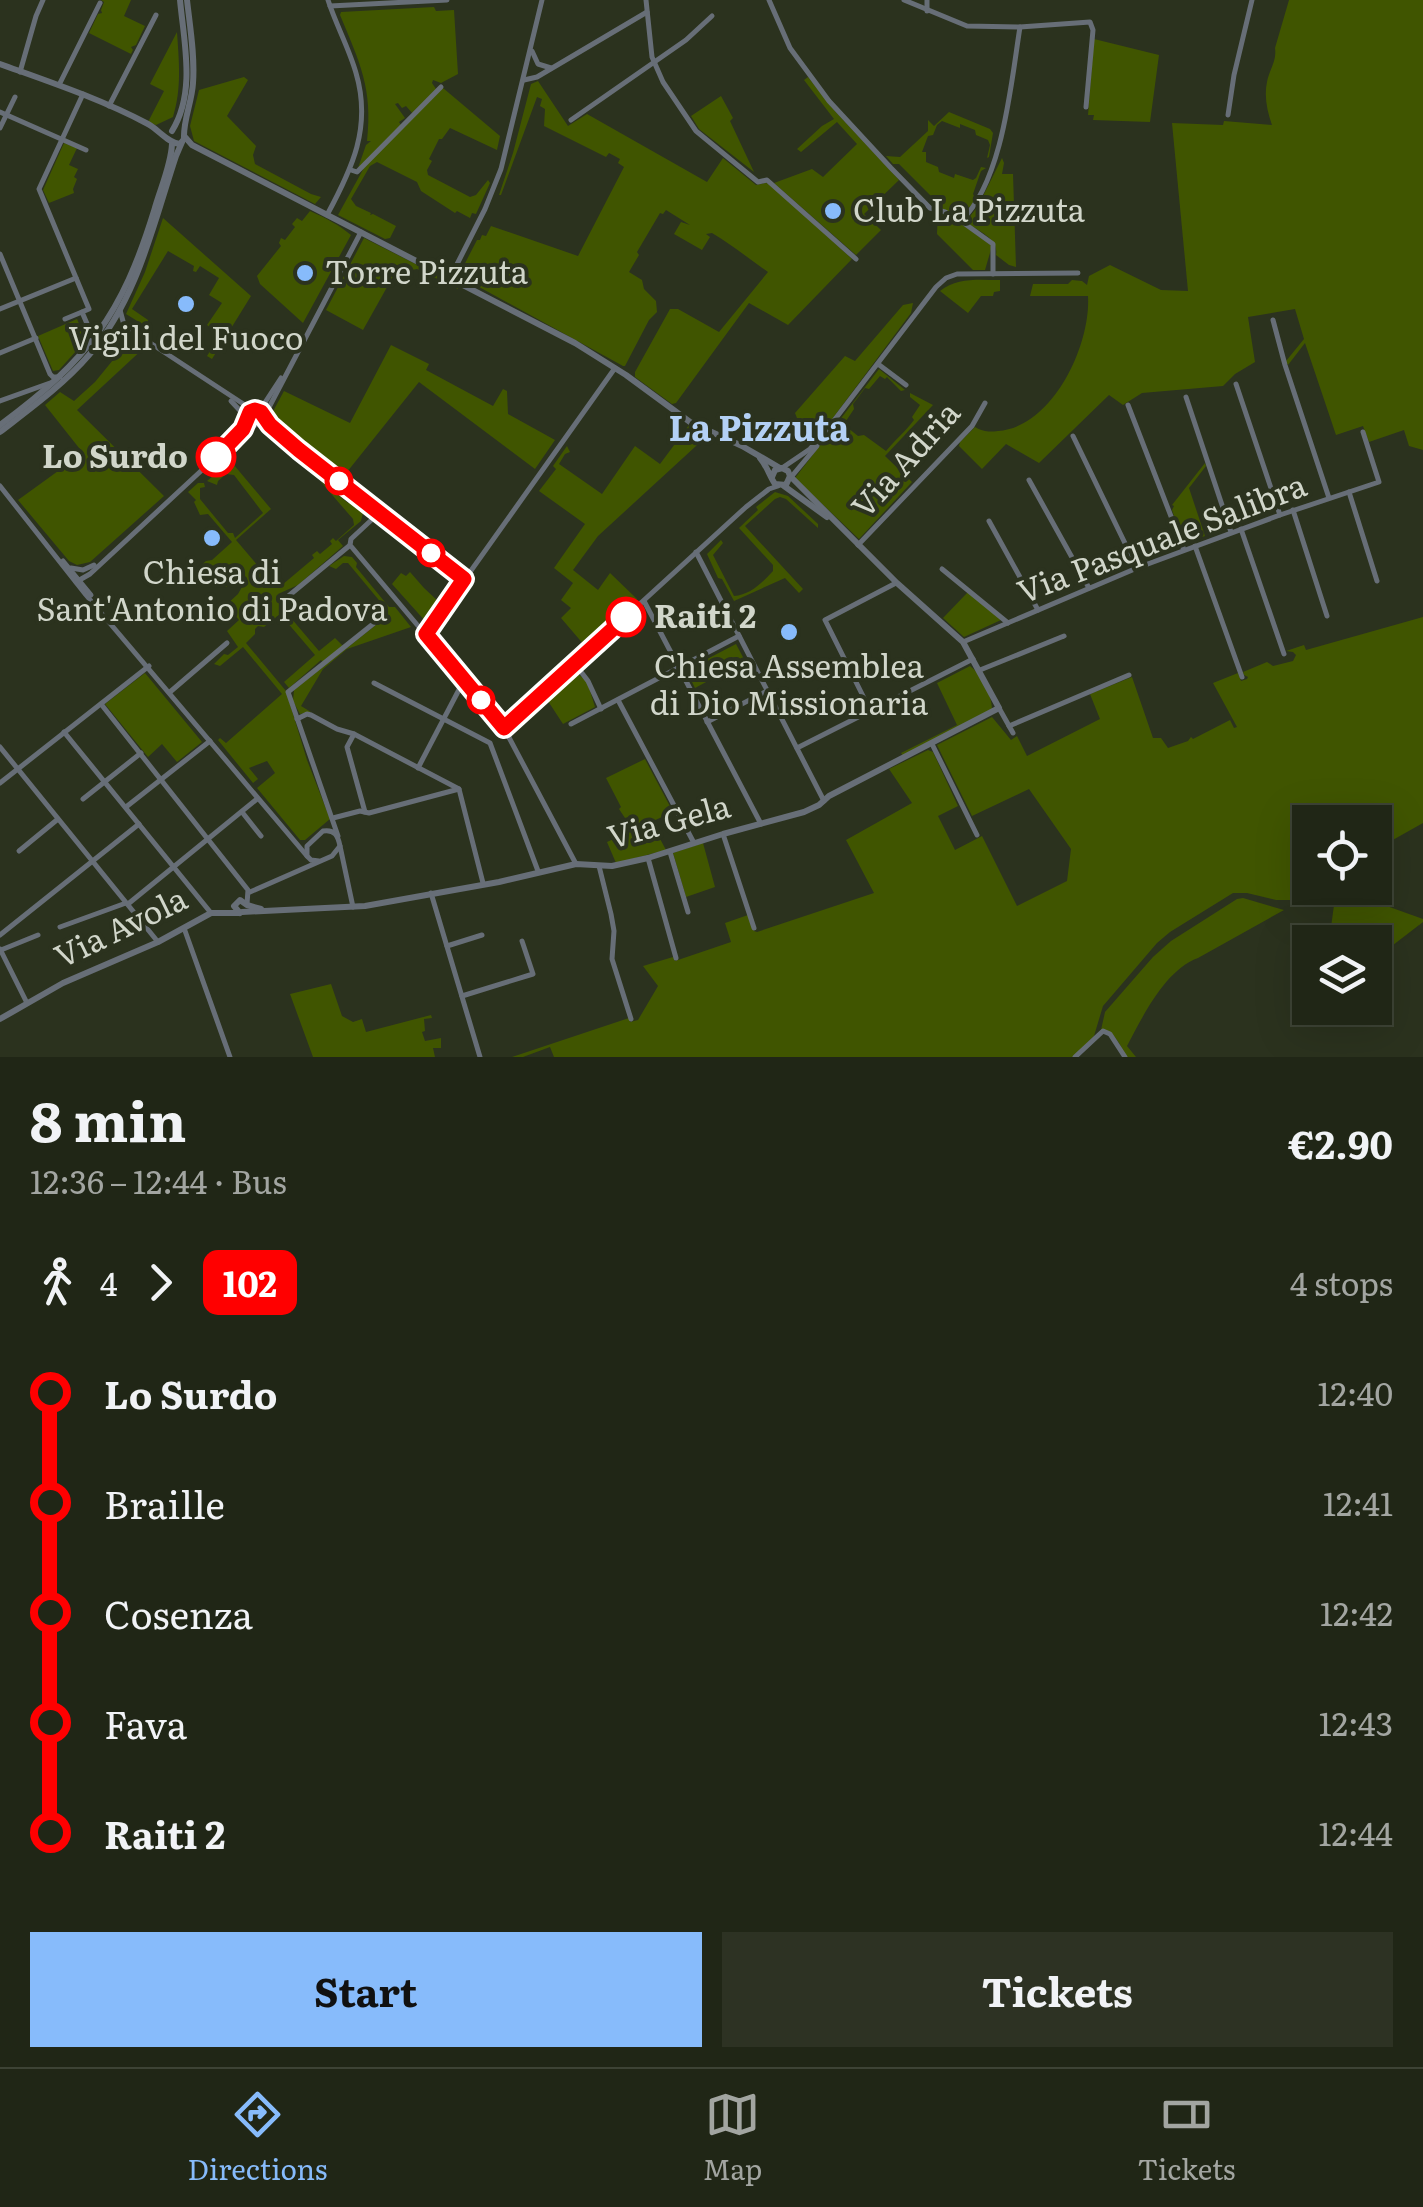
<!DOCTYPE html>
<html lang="en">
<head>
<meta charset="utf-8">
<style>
	:root { --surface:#202616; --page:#2d3223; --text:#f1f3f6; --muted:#a2a5a1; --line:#3d4335; --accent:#87bbfb }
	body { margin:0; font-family:Literata,serif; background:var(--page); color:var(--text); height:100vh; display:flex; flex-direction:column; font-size:38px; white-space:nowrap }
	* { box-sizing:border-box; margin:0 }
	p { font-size:32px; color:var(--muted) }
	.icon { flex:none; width:55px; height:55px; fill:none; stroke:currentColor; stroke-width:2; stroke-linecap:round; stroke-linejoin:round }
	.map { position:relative; height:1057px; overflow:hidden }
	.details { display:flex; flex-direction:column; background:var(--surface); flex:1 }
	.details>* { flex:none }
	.badge { padding:0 20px; border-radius:15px; font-size:35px; line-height:65px }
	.buttons { position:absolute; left:1292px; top:805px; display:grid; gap:20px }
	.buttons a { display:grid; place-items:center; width:100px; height:100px; border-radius:0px; background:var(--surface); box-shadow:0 10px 40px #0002,0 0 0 2px var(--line); font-size:50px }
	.map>.badge { position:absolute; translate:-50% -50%; box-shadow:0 0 0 5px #fff }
	.legs { display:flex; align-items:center; gap:15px; height:110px; padding:0 30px; font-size:32px }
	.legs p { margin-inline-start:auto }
	.headline { display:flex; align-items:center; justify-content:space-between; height:170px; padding:0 30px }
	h1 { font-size:55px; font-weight:700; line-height:75px }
	.cta { display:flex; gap:20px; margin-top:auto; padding:20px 30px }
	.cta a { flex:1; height:115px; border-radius:0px; background:var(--accent); color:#111; font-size:40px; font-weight:700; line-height:115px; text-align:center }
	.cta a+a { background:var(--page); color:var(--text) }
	ul { padding:0 30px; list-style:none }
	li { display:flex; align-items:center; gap:35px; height:110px; font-size:38px }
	li i { display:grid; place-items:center; width:15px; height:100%; margin:0 12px; background:currentColor }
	li i::after { content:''; width:25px; height:25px; margin:-12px; border:8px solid; border-radius:50%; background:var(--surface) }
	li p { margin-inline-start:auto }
	li:first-child i { background:linear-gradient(#0000 50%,currentColor 0) }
	li:last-child i { background:linear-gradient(currentColor 50%,#0000 0) }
	.dock { display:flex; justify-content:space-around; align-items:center; height:140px; border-top:2px solid var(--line); background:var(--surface); font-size:28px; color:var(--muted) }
	.dock a { display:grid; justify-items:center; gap:5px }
	.dock .current { color:var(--accent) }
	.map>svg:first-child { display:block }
	.green { fill:#405500 }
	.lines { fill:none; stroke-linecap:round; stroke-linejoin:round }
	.minor { stroke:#676e77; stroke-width:5 }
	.tertiary { stroke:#676e77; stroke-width:6 }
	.line-1-casing { stroke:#fff; stroke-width:22 }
	.line-1 { stroke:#f00; stroke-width:15 }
	.poi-dot { fill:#87bbfb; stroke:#2b321e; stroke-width:4 }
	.stop-1-dot { fill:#fff; stroke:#f00; stroke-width:5 }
	.labels { text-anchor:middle; stroke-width:8; stroke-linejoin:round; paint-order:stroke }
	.poi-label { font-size:32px; fill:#d1d6ca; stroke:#2b321e }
	.stop-label { font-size:32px; font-weight:bold; fill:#d1d6ca; stroke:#2b321e; text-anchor:end }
	.street-label { font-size:32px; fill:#d1d6ca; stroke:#2b321e }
	.neighbourhood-label { font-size:35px; font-weight:bold; fill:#b3d0f5; stroke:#2b321e }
</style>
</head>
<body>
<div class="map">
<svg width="1423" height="1057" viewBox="0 0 1423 1057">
	<rect width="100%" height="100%" fill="#2b321e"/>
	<!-- green -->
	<g class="green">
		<polygon points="101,0 131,0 124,16 145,26 136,45 131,47 133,50 131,54 89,33 98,14 102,13 101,10 104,2"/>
		<path d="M1289,0H1423V450L1409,446L1404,430L1369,442L1363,426L1336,435L1305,343L1288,365L1286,361L1304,339L1295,309L1248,317L1255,362L1235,374L1223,386L1142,393L1123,405L1109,395L1039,463L1006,444L982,469L959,446L960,442L975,427C984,432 989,432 998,431C1053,427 1091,345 1088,296H1030L1033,284H1068L1072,280L1082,281L1087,285L1089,276L1110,265L1161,290L1188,291L1172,123L1223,125L1224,121L1272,125C1267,111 1264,96 1267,82C1269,70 1277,61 1275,48Z"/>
		<path d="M434,7L436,11L454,10L458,74L441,83L433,80L432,83L436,89L413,114L406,106L402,108L398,103L395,104L405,118L399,122L401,125L358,168L366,145L371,141H367C373,89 360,63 340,15L341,12Z"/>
		<path d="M177,32C179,62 182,88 173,117L156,125L148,122L164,91L150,84Z"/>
		<polygon points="1094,39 1159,55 1150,122 1093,120 1094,115 1088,115"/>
		<polygon points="244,77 248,80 227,116 256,146 253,155 255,164 311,194 321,197 315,204 194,141 190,126 199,90"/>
		<polygon points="808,77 834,110 899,180 864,214 881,230 856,255 774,183 812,169 823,177 857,144 837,122 801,152 797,149 822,126 834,119 804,80"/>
		<path d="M538,81L568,126L587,114L707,182L723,158L756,185L766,183L770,184L852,259L788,325L749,303L676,403L672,404L635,377V372L670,309H678L719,332L768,272C748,258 732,245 712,233L706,234L710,237L702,250L674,234L681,222L690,225L666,210L663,214L660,213L637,252L639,255L629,272L642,280L644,289L656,301L657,312L649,320L625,366H623L461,277V271L477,240H480L482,235L486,236L491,226L578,256L624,167L618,163L620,159L609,153L606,157L544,126L545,109L540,106L542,99L537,97L501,195H499L513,153L531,84Z"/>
		<polygon points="443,88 500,136 497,150 450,128 442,139 439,139 429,159 432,161 427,170 428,175 470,197 476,195 488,180 490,183 476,214 472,213 470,218 457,211 455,213 421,191 417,182 377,162 370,166 351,199 356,206 371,213 370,215 373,214 396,226 390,238 385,239 338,215 365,166"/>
		<polygon points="721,96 733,118 730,121 754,172 699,129 691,116"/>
		<polygon points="949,112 990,129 993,133 989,157 987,158 990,145 988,140 976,135 975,130 960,124 960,128 942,121 937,125 933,135 928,136 922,152 926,152 926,162 938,167 939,172 954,178 955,174 973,180 976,178 981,167 986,168 981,171 973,194 975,198 971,206 956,215 934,206 932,197 899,164 893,164 886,156 900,157 928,131 928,120 934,126"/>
		<polygon points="64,143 77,148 69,165 78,169 74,177 77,179 73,189 74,193 49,203 43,190"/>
		<path d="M1002,158L1004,163L1002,174H1013L1016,267L1009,265L996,255C999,238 980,233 968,223V219L978,206Z"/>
		<path d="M310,211C326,218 339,225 351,235L303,323L260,284L257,276L281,246L279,243L281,238L285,240L295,227L292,224L297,218L302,221Z"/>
		<polygon points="938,212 960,223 992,246 985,270 973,270 937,234"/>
		<polygon points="163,218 251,296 212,359 207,356 221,334 207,325 222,303 209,295 219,278 200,266 196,272 193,271 194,266 168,251 132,309 148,320 147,327 126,314 145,272"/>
		<polygon points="364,238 457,285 458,289 417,269 412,270 400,264 363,330 326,310"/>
		<path d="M1000,280V291L994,292L993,296H981L968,313L940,291C957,277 979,280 1000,280Z"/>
		<polygon points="913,303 911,313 812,446 805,438 795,413 845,356 855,361 903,305"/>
		<polygon points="77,319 86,340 59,370 53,371 38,336"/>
		<polygon points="131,338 146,346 77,410 164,496 90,562 77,565 69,561 18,500 83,453 45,405 60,392 74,401 95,382"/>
		<polygon points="391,345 429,364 426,370 493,406 503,389 507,391 508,414 555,440 535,469 419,382 343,477 333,470 333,464 283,426 278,427 272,422 271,415 284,391 350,423"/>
		<path d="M879,369L905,390L901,391L887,377L885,379L880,376L869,389L865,388L853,404L854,409L846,421L850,425L848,428L858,436L864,435L886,451C896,439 905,432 914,420L912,417L920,405L910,397V393L933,405L885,456L912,482L859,539L795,478Z"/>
		<polygon points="689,425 708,435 598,536 573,570 598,590 610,573 637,599 585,646 561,618 571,608 561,600 573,583 554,568 585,524 539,491 556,469 553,466 567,446 570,452 565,454 559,464 602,494 635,446 660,464"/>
		<polygon points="233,458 234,465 271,509 236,540 276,587 282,585 314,558 312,555 317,551 320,554 332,544 330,541 333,538 336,541 354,525 353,519 320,481 348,503 354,502 363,513 361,521 338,540 343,546 298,585 278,594 286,602 285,611 319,651 335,638 343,646 323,662 321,660 289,688 284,682 315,655 280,614 264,627 258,626 255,629 255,634 246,643 286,691 307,760 330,819 305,840 300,840 257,788 275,773 267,761 249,768 258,779 253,783 218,740 220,738 226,743 282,694 243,647 220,666 214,664 224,654 228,655 238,647 227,631 239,620 226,605 238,594 247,578 245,576 241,580 235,579 226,587 222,587 199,567 206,561 212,560 232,542 208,514 200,515 194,502 196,500 188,492 198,483 204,483 205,487 200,488 200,499 228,533 233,533 235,538 263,513 234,475 226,474 218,481 217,485 207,481 227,464 230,466 233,462"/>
		<polygon points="1205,463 1206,466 1189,488 1205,536 1184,544 1172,510 1174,506 1172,505"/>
		<path d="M775,492L788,496L818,524V528L786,499L780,497L775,499L745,526L803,589L799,593L785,578L734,601L722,579L718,578L707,554L721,540L723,543L713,555L734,596C750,595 762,583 773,571V565L739,528L758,510L756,507Z"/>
		<polygon points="344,556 352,557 357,563 356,567 389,607 395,607 411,627 347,649 323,669 301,706 311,712 300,714 293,701 294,690 381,621 387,613 382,613 383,605 348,563 343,563 336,569 329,566"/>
		<polygon points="410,572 424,588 440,603 426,622 392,584 401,573 406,576"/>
		<polygon points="968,592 1001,620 964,637 943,618"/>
		<polygon points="1423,617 1423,823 1375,850 1375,822 1310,822 1310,888 1325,888 1328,900 1276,900 1247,893 1233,893 1170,932 1157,943 1103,1006 1094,1036 1073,1057 554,1057 550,1047 523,1057 512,1057 629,1018 630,1022 638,1020 658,986 643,966 673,957 675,961 731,942 725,923 748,915 754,931 757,932 874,893 846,840 912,803 889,769 928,750 933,752 958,806 938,816 955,850 982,836 1017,906 1067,881 1071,849 1029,789 972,816 937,745 992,717 1011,740 1017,736 1027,756 1100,719 1090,694 1132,677 1153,738 1161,738 1168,748 1188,741 1191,737 1193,739 1230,720 1234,728 1237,727 1213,683 1238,673 1241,681 1247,679 1248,677 1244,675 1243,672 1267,662 1273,666 1293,661 1296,655 1293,652 1286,651 1304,645 1306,650"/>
		<polygon points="736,644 745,661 695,688 686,670"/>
		<path d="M970,666C981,674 992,695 992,709L903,756L901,753L957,725L937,683Z"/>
		<polygon points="575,672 587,681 595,707 563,724 546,698"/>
		<polygon points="145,673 202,742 177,762 162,744 148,757 105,704"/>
		<polygon points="645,759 673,812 651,822 666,850 616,863 607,842 633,830 619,809 621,807 606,778"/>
		<polygon points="703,843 715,887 686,897 673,853"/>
		<path d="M1243,898L1284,910L1198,958C1165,970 1143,1016 1127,1046L1136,1057H1127C1120,1046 1115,1030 1101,1030L1105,1012L1153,957L1171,941L1237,899Z"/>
		<polygon points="1350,904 1384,905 1423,919 1423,922 1384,952 1375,950 1375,942 1329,942 1334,905"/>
		<polygon points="331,984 342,1016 353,1022 362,1019 366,1032 431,1015 432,1018 424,1019 425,1031 422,1032 425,1041 441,1038 441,1048 433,1048 435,1057 313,1057 290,994"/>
	</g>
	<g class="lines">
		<!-- minor -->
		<g class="minor">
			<polyline points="646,0 652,57 663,82 696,131 758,182 767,180 856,259"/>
			<polyline points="769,0 790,48 829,101 891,168 930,208 945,212 961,221 993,244 993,274"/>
			<polyline points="904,0 967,26 1020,27 1090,22 1093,30 1086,107"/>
			<polyline points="927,0 927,11"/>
			<polyline points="330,6 447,0"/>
			<polyline points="532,51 538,64 551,68"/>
			<polyline points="20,72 36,16 43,0"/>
			<polyline points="524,80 537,77 554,67 647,12"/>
			<polyline points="59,85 100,3"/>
			<polyline points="83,94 39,189 89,309 82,312 94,340"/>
			<polyline points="109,106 156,15"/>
			<polyline points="0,112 86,150"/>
			<polyline points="1228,115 1234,75 1252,0"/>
			<polyline points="571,120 686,40 712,16"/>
			<polyline points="0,128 15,97"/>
			<polyline points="351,170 357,172 441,87"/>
			<path d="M327,215C352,169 372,127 356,73C349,48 336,25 328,0"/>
			<path d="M961,221C1003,181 1011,83 1020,27"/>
			<polyline points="0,254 50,374 53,377 60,377"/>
			<polyline points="450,278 485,209 501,169 542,0"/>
			<polyline points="0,309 76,278"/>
			<polyline points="120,310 124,325 135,333 251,409"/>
			<polyline points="65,319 82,312"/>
			<polyline points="1273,320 1285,365 1329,498"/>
			<polyline points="0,353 36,338"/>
			<polyline points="878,364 906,385"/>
			<polyline points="1236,384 1280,515"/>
			<polyline points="1186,397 1231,532"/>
			<polyline points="0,401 50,383"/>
			<polyline points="231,401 247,418"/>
			<polyline points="1128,405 1184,550"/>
			<polyline points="258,408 264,404 281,378"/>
			<polyline points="265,415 361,232"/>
			<polyline points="259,425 279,438"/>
			<polyline points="1073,436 1137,568"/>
			<polyline points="227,449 255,425"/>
			<polyline points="782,468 810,449 826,431 936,287 946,278 957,274 1078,273"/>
			<polyline points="792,476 817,446"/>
			<polyline points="1029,480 1089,588"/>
			<polyline points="0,486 86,595 307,856"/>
			<polyline points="1349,492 1377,581"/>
			<polyline points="1293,510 1327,616"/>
			<polyline points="380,512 351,539 350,545 504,728 576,864"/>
			<polyline points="989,521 1038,610"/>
			<polyline points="1241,529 1284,654"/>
			<polyline points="858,545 972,426 985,403"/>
			<polyline points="1195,546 1242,677"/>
			<polyline points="696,552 824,801"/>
			<polyline points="63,561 91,595"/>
			<polyline points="71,568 83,570 94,565"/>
			<polyline points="942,569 1008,623"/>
			<polyline points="76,582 90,574 216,457 243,429 249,413 257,410 263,413 274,429 299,450 464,579"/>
			<polyline points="286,598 349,546"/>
			<polyline points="644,601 761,824"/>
			<polyline points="426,634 615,368"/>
			<polyline points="963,642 1137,568 1280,515 1379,482 1363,432"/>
			<polyline points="575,664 588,681 601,709"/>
			<polyline points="980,670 1064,636"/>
			<polyline points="374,683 490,743 538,871"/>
			<polyline points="170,692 227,643"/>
			<polyline points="618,700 694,843"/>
			<polyline points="101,704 248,890 247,904"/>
			<polyline points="999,708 1013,733"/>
			<polyline points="870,710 825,620 896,583"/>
			<polyline points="297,719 307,714 311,715 337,729 354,734 459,789 483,883"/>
			<polyline points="707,722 767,691"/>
			<polyline points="571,724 739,636"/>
			<polyline points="1009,726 1129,675"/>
			<polyline points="504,728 746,507 769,489 778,486"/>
			<polyline points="64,732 211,913"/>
			<polyline points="354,734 347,747 365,812"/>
			<polyline points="932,744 977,835"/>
			<polyline points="0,747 158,942"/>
			<polyline points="797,748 973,659"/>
			<polyline points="418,768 463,682"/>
			<polyline points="0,783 149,666"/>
			<polyline points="83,799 141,753"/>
			<polyline points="126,807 210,741"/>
			<polyline points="242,812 261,836"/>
			<polyline points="333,818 360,811 369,813 459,789"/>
			<polyline points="723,834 754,928"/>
			<polyline points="338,836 288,692 378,620"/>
			<polyline points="340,846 353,907"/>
			<polyline points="19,851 58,819"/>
			<polyline points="670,852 688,912"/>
			<polyline points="648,858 676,958"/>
			<polyline points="599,866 611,914 614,931 612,959 631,1019"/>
			<path d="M250,892L332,856L340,846C338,836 335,829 323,831L307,846V856L311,860L319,861"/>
			<polyline points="431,893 480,1057"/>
			<polyline points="128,904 257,799"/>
			<polyline points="60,927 126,903"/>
			<polyline points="184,928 230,1057"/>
			<polyline points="0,935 139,824"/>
			<polyline points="447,946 482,935"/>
			<polyline points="0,949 27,1003"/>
			<polyline points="1,950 38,935"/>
			<polyline points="462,996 533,974 522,941"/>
			<polyline points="1075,1057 1103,1031 1110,1034 1125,1057"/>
		</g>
		<!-- tertiary -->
		<g class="tertiary">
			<path d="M0,64C50,82 101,99 148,124C159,130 168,143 180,144L184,139C183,120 192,102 193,83C195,56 190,27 187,0"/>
			<path d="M172,131C196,92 184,43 180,0"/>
			<polyline points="185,137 192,145 575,343 626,375 690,422 742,446 780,468"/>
			<path d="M0,425C88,360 122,315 154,211C160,189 171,166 172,144"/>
			<path d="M0,432C31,408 63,385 89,355C138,298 153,225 176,156L182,142"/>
			<path d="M760,458C767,466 769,475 775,484L786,485L790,476L788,471L782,468L775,470L772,477"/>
			<polyline points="784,486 827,517"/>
			<polyline points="242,912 365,906 499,882 576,864 612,866 648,858 723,834 804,812 819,805 829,796 999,708 963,642 897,583 790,476"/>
			<polyline points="240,913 234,906 240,900 247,905 261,909"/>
			<polyline points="0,1019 63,983 158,942 211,913 239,913"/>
		</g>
	</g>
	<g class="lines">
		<defs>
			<polyline id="line-1" points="216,457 243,429 250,412 255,410 261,412 270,425 299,450 464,579 426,634 504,728 626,617"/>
		</defs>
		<!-- line-1 casing -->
		<use href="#line-1" class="line-1-casing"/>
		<!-- line-1 -->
		<use href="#line-1" class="line-1"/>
	</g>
	<!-- markers -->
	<g class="poi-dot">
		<circle cx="833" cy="211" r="10"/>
		<circle cx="305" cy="273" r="10"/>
		<circle cx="186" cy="304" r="10"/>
		<circle cx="212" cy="538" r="10"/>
		<circle cx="789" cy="632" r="10"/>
	</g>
	<g class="stop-1-dot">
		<circle cx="216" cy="457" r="18"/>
		<circle cx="339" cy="481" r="12"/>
		<circle cx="431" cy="553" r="12"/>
		<circle cx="626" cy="617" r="18"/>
		<circle cx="481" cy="700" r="12"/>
	</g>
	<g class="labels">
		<!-- poi labels -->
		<g class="poi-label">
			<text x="853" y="222" text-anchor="start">Club La Pizzuta</text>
			<text x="325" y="284" text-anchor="start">Torre Pizzuta</text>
			<text x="186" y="350">Vigili del Fuoco</text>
			<text x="212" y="584">Chiesa di<tspan x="212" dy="37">Sant'Antonio di Padova</tspan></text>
			<text x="789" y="678">Chiesa Assemblea<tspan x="789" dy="37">di Dio Missionaria</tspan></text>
		</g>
		<!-- stop labels -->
		<g class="stop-label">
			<text x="188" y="468">Lo Surdo</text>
			<text x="654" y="628" text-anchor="start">Raiti 2</text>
		</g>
		<!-- street labels -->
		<g class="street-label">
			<text transform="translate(906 460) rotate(-48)" y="11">Via Adria</text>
			<text transform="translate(1162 539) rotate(-21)" y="11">Via Pasquale Salibra</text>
			<text transform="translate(669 822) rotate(-15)" y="11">Via Gela</text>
			<text transform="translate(121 928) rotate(-26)" y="11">Via Avola</text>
		</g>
		<!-- neighbourhood labels -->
		<g class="neighbourhood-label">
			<text x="759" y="441">La Pizzuta</text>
		</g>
	</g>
</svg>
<div class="buttons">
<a><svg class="icon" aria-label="locate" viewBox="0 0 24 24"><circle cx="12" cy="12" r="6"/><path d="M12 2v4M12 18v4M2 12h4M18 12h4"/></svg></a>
<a><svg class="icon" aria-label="layers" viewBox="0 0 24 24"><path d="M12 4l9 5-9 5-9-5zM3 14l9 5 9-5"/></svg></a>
</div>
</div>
<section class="details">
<div class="headline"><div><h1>8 min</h1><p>12:36 – 12:44 · Bus</p></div><b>€2.90</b></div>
<div class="legs"><svg class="icon" aria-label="walk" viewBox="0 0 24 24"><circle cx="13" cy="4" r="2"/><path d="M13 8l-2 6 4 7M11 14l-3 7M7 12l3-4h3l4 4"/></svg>4<svg class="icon" aria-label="forward" viewBox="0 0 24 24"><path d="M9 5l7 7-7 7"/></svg><b class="badge" style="background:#f00;color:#fff">102</b><p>4 stops</p></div>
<ul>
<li><i style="color:#f00"></i><b>Lo Surdo</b><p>12:40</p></li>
<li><i style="color:#f00"></i><span>Braille</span><p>12:41</p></li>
<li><i style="color:#f00"></i><span>Cosenza</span><p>12:42</p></li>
<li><i style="color:#f00"></i><span>Fava</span><p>12:43</p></li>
<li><i style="color:#f00"></i><b>Raiti 2</b><p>12:44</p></li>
</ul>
<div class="cta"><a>Start</a><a>Tickets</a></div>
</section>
<nav class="dock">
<a class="current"><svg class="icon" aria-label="directions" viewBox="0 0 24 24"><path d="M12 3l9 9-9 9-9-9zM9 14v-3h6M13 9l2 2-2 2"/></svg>Directions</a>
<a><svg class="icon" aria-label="map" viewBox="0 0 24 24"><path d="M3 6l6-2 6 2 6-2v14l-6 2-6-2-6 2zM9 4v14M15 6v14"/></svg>Map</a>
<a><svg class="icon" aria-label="tickets" viewBox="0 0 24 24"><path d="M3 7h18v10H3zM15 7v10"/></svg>Tickets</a>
</nav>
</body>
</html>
